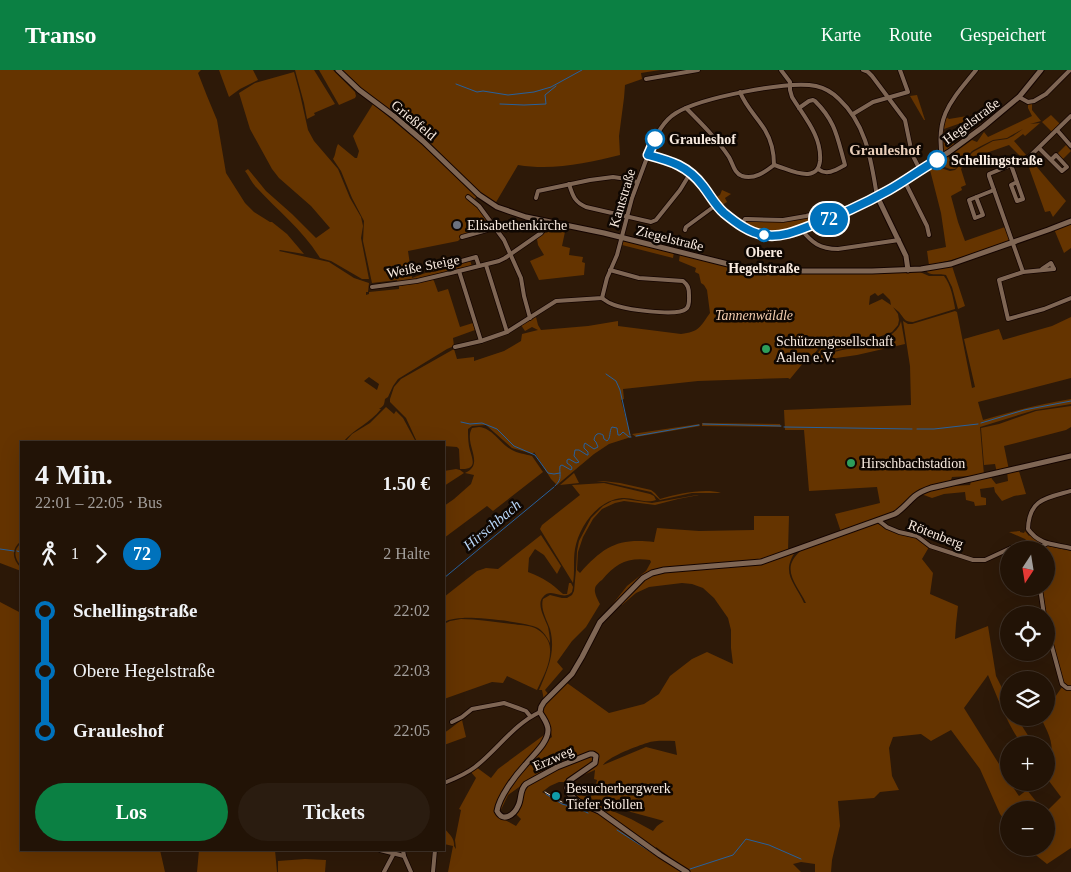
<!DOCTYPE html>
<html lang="de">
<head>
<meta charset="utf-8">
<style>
	:root { --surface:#221306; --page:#2a1c10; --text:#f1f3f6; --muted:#a29e9b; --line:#3f3228; --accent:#0b8043 }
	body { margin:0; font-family:"Times New Roman",serif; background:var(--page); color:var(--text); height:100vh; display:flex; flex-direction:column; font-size:19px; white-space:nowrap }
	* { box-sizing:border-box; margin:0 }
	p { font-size:16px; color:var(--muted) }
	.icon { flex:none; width:28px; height:28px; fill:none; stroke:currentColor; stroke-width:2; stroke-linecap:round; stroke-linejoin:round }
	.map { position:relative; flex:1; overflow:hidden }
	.details { position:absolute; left:20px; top:371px; width:425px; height:410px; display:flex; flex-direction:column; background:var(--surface); border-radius:0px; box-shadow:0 5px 20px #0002,0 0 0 1px var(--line) }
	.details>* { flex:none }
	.badge { padding:0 10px; border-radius:16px; font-size:18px; line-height:32px }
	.needle { width:32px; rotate:192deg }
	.fabs { position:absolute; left:1000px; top:471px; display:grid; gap:10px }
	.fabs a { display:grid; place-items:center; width:55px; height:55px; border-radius:50%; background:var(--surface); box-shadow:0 5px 20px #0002,0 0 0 1px var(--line); font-size:25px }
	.map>.badge { position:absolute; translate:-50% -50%; box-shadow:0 0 0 2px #fff }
	.legs { display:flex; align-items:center; gap:8px; height:55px; padding:0 15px; font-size:16px }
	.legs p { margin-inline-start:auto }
	.overview { display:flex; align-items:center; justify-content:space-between; height:85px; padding:0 15px }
	h1 { font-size:28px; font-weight:600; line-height:38px }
	.cta { display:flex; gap:10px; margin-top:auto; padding:10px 15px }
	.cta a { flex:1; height:58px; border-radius:30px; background:var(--accent); color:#fff; font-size:20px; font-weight:600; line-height:58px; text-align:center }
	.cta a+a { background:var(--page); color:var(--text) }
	ul { padding:0 15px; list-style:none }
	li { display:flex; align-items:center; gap:18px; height:60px; font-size:19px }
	li i { display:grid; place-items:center; width:8px; height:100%; margin:0 6px; background:currentColor }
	li i::after { content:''; width:12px; height:12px; margin:-6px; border:4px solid; border-radius:50%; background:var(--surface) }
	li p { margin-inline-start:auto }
	li:first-child i { background:linear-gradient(#0000 50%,currentColor 0) }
	li:last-child i { background:linear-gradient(currentColor 50%,#0000 0) }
	header { display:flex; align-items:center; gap:30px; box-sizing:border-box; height:70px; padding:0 25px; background:var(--accent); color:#fff }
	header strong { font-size:24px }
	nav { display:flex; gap:28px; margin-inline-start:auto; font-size:18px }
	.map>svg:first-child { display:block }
	.green { fill:#653400; fill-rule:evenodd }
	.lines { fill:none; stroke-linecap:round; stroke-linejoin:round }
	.stream { stroke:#27619e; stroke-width:1 }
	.street-casing { stroke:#140400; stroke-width:5.5 }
	.secondary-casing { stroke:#140400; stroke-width:7 }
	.street { stroke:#7f6654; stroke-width:4 }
	.secondary { stroke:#7f6654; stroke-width:5 }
	.rail { stroke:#decfc3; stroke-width:1 }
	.line-1-casing { stroke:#fff; stroke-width:11 }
	.line-1 { stroke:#0072bc; stroke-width:8 }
	.stop-1-dot { fill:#fff; stroke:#0072bc; stroke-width:2.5 }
	.worship-dot { fill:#6b7280; stroke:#0f0702; stroke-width:2 }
	.leisure-dot { fill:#2e9e5b; stroke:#0f0702; stroke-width:2 }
	.culture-dot { fill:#0f9aa8; stroke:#0f0702; stroke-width:2 }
	.labels { text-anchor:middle; stroke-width:5; stroke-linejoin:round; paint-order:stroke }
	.street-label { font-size:14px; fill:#f9ebe0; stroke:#0f0702 }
	.stop-label { font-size:14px; font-weight:bold; fill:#f9ebe0; stroke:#0f0702; text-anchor:start }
	.poi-label { font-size:14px; fill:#f9ebe0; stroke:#0f0702; text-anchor:start }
	.park-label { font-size:14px; font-style:italic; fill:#f2ccaf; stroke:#0f0702 }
	.neighbourhood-label { font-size:15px; font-weight:bold; fill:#e8cdb8; stroke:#0f0702 }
	.water-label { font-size:15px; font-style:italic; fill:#b6d4f6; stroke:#0f0702 }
</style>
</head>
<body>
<header>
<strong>Transo</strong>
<nav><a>Karte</a><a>Route</a><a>Gespeichert</a></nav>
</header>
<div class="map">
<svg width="1071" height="802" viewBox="0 0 1071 802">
	<rect width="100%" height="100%" fill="#2d1908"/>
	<!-- green -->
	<g class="green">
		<path d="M0,0H201L198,3L207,26L217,50L226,103L245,133L254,142L270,152H272L287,164L304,184L280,180L279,181L329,192L354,208L369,213L368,222H366V225L369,224V222L399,219V216L432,209L434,211L438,222L448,219L460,257L473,253L475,260L453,268L454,276L447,279L398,309L393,316L388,327L385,329C384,334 385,335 379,339H381C370,353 354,359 343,372H21V471C11,479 12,489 21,498V501L0,493ZM369,307L379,314L377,320L364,311Z"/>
		<polygon points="219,0 253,0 258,10 240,19 229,27"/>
		<polygon points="295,0 314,0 335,34 314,43 315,45 307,49 304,33"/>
		<polygon points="319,0 333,0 355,22 356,26 355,28 339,35"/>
		<path d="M340,0H660L641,3L642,9L625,15L624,28L619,66L620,85C587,93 553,101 518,95L495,134L477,120Z"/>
		<path d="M294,2L300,24L308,60L314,71L338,99L350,128L361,147L363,156L361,168L369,209H362L331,191L320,188C303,160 278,141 256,117C252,113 249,106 245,101L248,99L266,121L292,144L316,168L330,158L311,136L279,108L272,99L250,59L239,23L255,13Z"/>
		<polygon points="917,25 925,50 924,50 910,26"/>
		<path d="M1028,33H1032V40L1041,51L1030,54L1040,53L1025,66L1023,64L1014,71L1027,86L1022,88L1009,75L969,89L961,99L966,115L961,117L962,120L951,126L958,152L965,171L1005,157L1010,170C983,180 957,190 929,195L927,181L946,177L941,143L930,100L933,99L932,95L936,92L941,98L950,101L955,100L973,82L993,71L1007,69L1013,66L1023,59L1012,65L1007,68L993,70L981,76L972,81L955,99H950L942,96L938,92L947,87L952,88L954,83L972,70L977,72L984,62L988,67L1032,46L1028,38Z"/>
		<path d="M373,34L420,73L477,126L474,130L493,157L462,167L458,171L408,181L412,208L431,201L470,190L472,197L398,213L397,210L372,213L363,171L364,151L352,128L341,101L333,89C336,84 335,80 338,74L355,88H357L359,81L353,66Z"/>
		<polygon points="1051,45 1061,55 1053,63 1042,52"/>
		<polygon points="945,46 949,49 967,46 967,49 961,53 944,59 944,68 946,70 953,71 955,76 943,84 941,67"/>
		<polygon points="1066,75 1071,81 1062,90 1056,85"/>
		<polygon points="1030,89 1066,131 1053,147 1050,141 1045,142 1027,92"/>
		<polygon points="722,120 731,124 725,128 727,132 719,137 713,129 720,125"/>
		<polygon points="821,142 826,150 782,165 762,165 741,156 745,149 783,150"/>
		<polygon points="548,153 566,157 562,176 570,178 569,185 583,187 582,192 585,193 584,205 539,210 530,191 544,185 538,175 537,169 544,163"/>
		<polygon points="1071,153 1071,178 1064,183 1054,159"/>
		<polygon points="623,169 674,182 673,188 622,175"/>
		<path d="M680,184L739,198L819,203H891L920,202L929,206H944C951,215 953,227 955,238V239L913,252C904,252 904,248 899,242C898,241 894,238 893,237L898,244L899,250L898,255L892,262L863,273L842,279L817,284L830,267H828L813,285L804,292L790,309L788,308L698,311L623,319L624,329L621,330L631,367L609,374L594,384L557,415L551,409L534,382L533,384L512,378L486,355L472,356L468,359C468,364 468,370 469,376C471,387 480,400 460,399L459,379L457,377L444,376V372H417L406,348L390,332V329L394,317L401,309L454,279L457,289L474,287V291L504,281L521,271L522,264L538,260L532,257L525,261L521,255L536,247L538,255L541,260L588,256L618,251V256L681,264C699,262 700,257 710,243L707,220L704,215L701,213L699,204L695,202L696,198L679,191ZM875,223L878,226L883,223L890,230L891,235L882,229L869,235L870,226Z"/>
		<path d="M952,196L965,236L958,239L952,217L946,205C940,203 932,206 927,202V201Z"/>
		<path d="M955,241L957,242L972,318L975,317L964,269L999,259L1003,270L1052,256L1071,247V308L978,332L983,350C1012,341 1041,334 1071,329V334L1035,340L980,357L984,405L990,404L992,409L996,414L1008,411L1007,401L997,403L995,394L984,395L981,358L999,354L1036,341L1071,336V357L1066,360L1004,376L1009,400L1018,398L1026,424L1014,426L1002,431L995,422L994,417L980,419L981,427L986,428V435L975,436L974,432L966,430L965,422L944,424L932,428L921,424L915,426L895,443L841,462L835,444L880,433L877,417L809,421L804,360H785L784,340L911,335L910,296L903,251L908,254H912ZM971,406L972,408L970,415L952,416L950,413L952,407Z"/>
		<path d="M901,251L905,274L857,285L809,292L808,291C829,277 895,279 901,251Z"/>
		<polygon points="386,337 394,344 396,341 403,348 416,372 345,372 352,364 370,353"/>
		<polygon points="702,353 780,354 781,357 702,356"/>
		<polygon points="699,354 700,356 636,367 632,364"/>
		<path d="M479,357C493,358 500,374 512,380C517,383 525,384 532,386L543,402L493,441L487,436L444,468V436L454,429L471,414L474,405L465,403C486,394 463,374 472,358Z"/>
		<polygon points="456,399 460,400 464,403 444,416 444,401"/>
		<polygon points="574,403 579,413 560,415"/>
		<path d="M596,411H603L620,413L651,420L655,423L660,429C678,424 704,418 721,423H692L660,430L651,422L606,412Z"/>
		<path d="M604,413L650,424L654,426L656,430C646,434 632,427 622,428C598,430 579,456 575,479C573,490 575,502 573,513L540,459L542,455L580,425L572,415Z"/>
		<path d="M697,425H699L678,429L655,435L624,431L615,433L602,439L593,449L583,467L578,482L577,500L580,503C604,476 618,468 654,472L657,458L699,461L754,460V446H789L788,481L763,489L721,494L676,496L656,500L613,536L612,535L627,516L646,501L651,492L650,490C628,487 616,493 602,510C599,512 595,516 595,519C594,523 598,530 600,534L586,557L572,571L557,592L563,599L545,620L549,625L544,630L542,620H539C548,599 556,582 550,559C547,550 540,539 543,529L550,525L562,528H567L572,525L574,521L576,500L577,481L579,471L591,448L603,436L612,431L624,429L652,433Z"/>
		<path d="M876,453L887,458L914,466L919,469L924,474L929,477L922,489L933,503L930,524L958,536L956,554L955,569L988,556L996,606L1009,632V648H1017L1034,675H1022C1007,653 998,629 988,605L964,638L1009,710V712L1010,713L1019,726L1027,720L1043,740H1009V756L1000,744L980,699L951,660L931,671L921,664L893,667L889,678L892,706L899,720L880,722L874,728L838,731L840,756L832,790L831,802H815V794L801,792L793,794L801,802H448L453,776L444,774V758C448,763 455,768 454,776L456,779L455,770L461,740L459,739L476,708L471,702L476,697L491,708L498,699L544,665L545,663L546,665L541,681L548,670L552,667L551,662L550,661L542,643L543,635L567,613L609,643L644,634L659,624L670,606L692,589L707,582L733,594L731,578V560L728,548L714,528L703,518L692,514L682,513L649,517L636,523L622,535L620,533L644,509L658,503L671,501L762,492L796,481C780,503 795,513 804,533H806C797,514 778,498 803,479ZM675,671L677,685L646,677L603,695C608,687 637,676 647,673C655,670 666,671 675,671ZM595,700L594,709L597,710L596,714L593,716L591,727L577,725L574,739L561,733L542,722L550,716L559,712H567ZM522,715L521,736L516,744L521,749L516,756L498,746L508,725ZM594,733V732L664,751L657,756L653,761L631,749ZM656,777L678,793L672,795L653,784Z"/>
		<polygon points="1020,461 1020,462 1024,463 1025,461 1029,466 1030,465 1042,474 1032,475 1025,469 1009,462"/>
		<path d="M541,465L561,496L557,504L544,485L535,479L529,488L528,502C544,508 551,513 563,524H567L569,513H571L573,517L572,522C562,532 552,516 543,527C536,534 545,549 548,557C549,562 550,568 550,573C547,567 544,562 538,558C526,552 477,547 463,548C457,548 450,549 444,552V527L477,501L486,498L498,499Z"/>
		<path d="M21,473V496C14,488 13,480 21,473Z"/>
		<polygon points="1048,476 1071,481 1071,618 1062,614 1046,555 1046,545 1042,545 1043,543 1040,518 1046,518 1046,480 1040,480 1043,477"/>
		<polygon points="0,532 21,543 21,548 19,551 21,553 21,780 160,780 165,802 0,802"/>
		<path d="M461,549C478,549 495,552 512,554C519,555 528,555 535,558C543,562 550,570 550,579C551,593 543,607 537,620L507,606L503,613L492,612L444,629V554L450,551Z"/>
		<path d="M1062,617L1067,620H1071V778L1047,794L1027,778H1046V742L1061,727L1046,707V691L1047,692C1058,679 1047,661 1041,648H1046V640Z"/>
		<path d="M462,650L466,667L444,675V663C451,659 455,654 462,650Z"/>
		<polygon points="199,780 275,780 277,802 197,802"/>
		<polygon points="305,789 326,790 325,802 278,802 278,791"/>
	</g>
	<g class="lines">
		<!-- stream -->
		<g class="stream">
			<polyline points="456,14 477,22 483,21 508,25 534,22 551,17 582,0"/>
			<polyline points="500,34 524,35 546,34 545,25 556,16"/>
			<polyline points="606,304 616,311 620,320 630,365"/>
			<polyline points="461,352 470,354 482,353 497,359 514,376 535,385 548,403 554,404 560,403"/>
			<polyline points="981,353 1024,340 1071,331"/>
			<polyline points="703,354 781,356"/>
			<polyline points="784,357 912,359"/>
			<polyline points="917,359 934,359 978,354"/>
			<polyline points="636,366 699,355"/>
			<path d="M555,416C563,408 559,405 560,396L562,395L571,400L572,398L571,396L567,393V390L569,389L576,393L579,392L574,386L575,380H579L587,385H588V382L584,378V375L585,373L594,379L598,377L596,372L594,370C595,364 598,362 603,365L604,369L607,371C611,368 609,361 612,357L617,358L618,365H620L623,362L629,367H631"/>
			<polyline points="0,479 14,481"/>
			<polyline points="17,481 21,482"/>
			<polyline points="444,508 554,417"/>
			<polyline points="546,724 562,734 573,737"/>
			<polyline points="576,738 580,739 588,743"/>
			<polyline points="617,760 682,802"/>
			<polyline points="690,799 733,785 746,769 769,775 801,789"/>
		</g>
		<defs>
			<g id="street">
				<polyline points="863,0 868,2 872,6 905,50 912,84 920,100"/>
				<polyline points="646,9 698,0"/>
				<path d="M740,22C746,37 757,47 765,60C771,70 774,84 774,95"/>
				<polyline points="1019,27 1028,32 1034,31 1046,24 1070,0"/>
				<path d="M686,38C702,54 717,69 729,87C733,94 734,103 742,106C754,110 765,102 774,95"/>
				<path d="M799,38L809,31L813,30L815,31C836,52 837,67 845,95C836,100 827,106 818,99"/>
				<polyline points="853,44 873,32 908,22 900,0"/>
				<polyline points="1071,46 1029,87 1018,92 989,104 989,106 1023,202 999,210 1008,249 1044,239 1071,228"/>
				<polyline points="1057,60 1071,76"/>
				<polyline points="1039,78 1062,101 1067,97 1056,85 1051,90"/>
				<path d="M942,87C935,45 952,30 976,0"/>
				<path d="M774,95C785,98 797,105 808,104C816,103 819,99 820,91C822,66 804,47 792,27L790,20V12L781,0"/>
				<polyline points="1011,95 1023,129 1017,131 1011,115 1017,112"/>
				<polyline points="904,110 927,156 929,165"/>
				<path d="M569,114C573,127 575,132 586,137L651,152L656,150L680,120L691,102"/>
				<polyline points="468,127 479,136 504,170 521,208 524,226 530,248"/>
				<polyline points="976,127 983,145 975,148 969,130 994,120"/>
				<polyline points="536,128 538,121 590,110 613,107 627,109 637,112"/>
				<polyline points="741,156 745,149 748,149 783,150 806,146 821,142 823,143 826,150"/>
				<path d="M801,159C812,173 820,179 838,179L899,170"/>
				<polyline points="685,160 686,157 716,135"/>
				<polyline points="462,167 494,158"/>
				<polyline points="486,195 507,262"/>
				<polyline points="433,199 476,187 479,196"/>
				<polyline points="1042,199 1051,193 1054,199"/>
				<polyline points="459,201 481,271"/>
				<polyline points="1023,202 1054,199"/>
				<polyline points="372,217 417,211 459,201 499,191 505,188 541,163 545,158 547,152"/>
				<path d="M602,228C605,230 608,233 612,234C623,239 677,247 686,239C690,236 689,230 689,225C689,218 688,215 683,211L639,208L610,200"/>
				<path d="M455,277L481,271L507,262L556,231L602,228L607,208L617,185L632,128L648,85V84C655,69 661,52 676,43C700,28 789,10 816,16C825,18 833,23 839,29C867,55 871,91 877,126C850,139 822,154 793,162C786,164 778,166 770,166C752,165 727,149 716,135C711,129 707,122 703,116C688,96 671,91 648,85"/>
				<path d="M1071,421C1046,428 1029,429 1028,459C1039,475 1054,474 1071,478"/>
				<polyline points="878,450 887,457 899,462 917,466 930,476 973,490 985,490 1011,478 1042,476 1046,474"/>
				<polyline points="1040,518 1044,545"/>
				<polyline points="1046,555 1062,614 1067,618 1071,618"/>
				<polyline points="452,652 462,647 472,639 499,634 504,633 518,638 526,641 530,646"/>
				<path d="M444,713C454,709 466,704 475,697C497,680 514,654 540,642"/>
				<polyline points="380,780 404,786"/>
				<polyline points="403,780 404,786 411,802"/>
				<polyline points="384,802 394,783"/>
				<polyline points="433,802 435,780"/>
			</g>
			<g id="secondary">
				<polyline points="338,0 359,20 395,47 423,71 479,125 497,137 526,147 604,163 740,197 772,201 872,201 921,199 951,194 1048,160 1071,151"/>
				<polyline points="908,200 906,186 877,126 949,82 983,57 1019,27 1041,0"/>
				<path d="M687,802L660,785L599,741L579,732L569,724L567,718L569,711L595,693L596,686L593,684H590L557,697L526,714C519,720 522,729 518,736C514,745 503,753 497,741C499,727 515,706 525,695C533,685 548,673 548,660C548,653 543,648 540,642L541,637L544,632L572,604L582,587L600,552L643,508L652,503L664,500L761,492L895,444C903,439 908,432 915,426C920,422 925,420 931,418L1071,386"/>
			</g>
		</defs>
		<!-- street casing -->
		<use href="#street" class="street-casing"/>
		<!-- secondary casing -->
		<use href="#secondary" class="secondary-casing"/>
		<!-- street -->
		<use href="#street" class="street"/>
		<!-- secondary -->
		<use href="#secondary" class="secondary"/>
		<!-- rail -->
		<polyline class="rail" points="545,722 560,731 562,732"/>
	</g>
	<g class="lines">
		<defs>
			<path id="line-1" d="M655,69L648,85C671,91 688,96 703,116C710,125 715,135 724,143C735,152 749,163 764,165C780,168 797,161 812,155C838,146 864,134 889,120C905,111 921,99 937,90"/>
		</defs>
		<!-- line-1 casing -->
		<use href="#line-1" class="line-1-casing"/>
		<!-- line-1 -->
		<use href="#line-1" class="line-1"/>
	</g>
	<!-- markers -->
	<g class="stop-1-dot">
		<circle cx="655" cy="69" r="9"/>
		<circle cx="937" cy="90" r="9"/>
		<circle cx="764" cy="165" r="6"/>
	</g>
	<circle class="worship-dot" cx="457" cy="155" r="5"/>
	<g class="leisure-dot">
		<circle cx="766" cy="279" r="5"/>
		<circle cx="851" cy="393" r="5"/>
	</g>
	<circle class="culture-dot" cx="556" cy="726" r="5"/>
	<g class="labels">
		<!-- street labels -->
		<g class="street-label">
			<text transform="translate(414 50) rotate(40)" y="5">Grießfeld</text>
			<text transform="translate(971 51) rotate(-37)" y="5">Hegelstraße</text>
			<text transform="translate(622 128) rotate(-73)" y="5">Kantstraße</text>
			<text transform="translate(670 168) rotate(14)" y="5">Ziegelstraße</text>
			<text transform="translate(423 196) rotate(-11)" y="5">Weiße Steige</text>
			<text transform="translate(936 464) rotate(21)" y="5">Rötenberg</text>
			<text transform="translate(553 688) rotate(-24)" y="5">Erzweg</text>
		</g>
		<!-- stop labels -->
		<g class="stop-label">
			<text x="669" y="74">Grauleshof</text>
			<text x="951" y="95">Schellingstraße</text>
			<text x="764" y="187" text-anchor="middle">Obere<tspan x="764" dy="16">Hegelstraße</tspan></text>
		</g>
		<!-- poi labels -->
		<g class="poi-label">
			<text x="467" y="160">Elisabethenkirche</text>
			<text x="776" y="276">Schützengesellschaft<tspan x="776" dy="16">Aalen e.V.</tspan></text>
			<text x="861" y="398">Hirschbachstadion</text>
			<text x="566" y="723">Besucherbergwerk<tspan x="566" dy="16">Tiefer Stollen</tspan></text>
		</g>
		<!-- park labels -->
		<g class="park-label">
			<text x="754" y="250">Tannenwäldle</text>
		</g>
		<!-- neighbourhood labels -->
		<g class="neighbourhood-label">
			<text x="885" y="85">Grauleshof</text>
		</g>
		<!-- water labels -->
		<g class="water-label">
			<text transform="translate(492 455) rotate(-40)" y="5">Hirschbach</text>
		</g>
	</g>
</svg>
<div class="fabs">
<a><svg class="needle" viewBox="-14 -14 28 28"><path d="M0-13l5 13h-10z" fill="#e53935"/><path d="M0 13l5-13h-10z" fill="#a29e9b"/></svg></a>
<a><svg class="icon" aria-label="locate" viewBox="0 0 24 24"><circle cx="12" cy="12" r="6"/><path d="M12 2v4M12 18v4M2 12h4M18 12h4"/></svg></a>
<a><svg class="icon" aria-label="layers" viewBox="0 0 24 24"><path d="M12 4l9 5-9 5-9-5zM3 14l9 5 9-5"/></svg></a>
<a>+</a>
<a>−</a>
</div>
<b class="badge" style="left:829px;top:149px;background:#0072bc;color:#fff">72</b>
<section class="details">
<div class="overview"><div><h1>4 Min.</h1><p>22:01 – 22:05 · Bus</p></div><b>1.50 €</b></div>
<div class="legs"><svg class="icon" aria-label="walk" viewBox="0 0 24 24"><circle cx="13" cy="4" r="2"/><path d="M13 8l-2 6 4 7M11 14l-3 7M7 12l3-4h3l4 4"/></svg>1<svg class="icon" aria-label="forward" viewBox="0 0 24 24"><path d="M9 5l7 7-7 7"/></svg><b class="badge" style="background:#0072bc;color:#fff">72</b><p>2 Halte</p></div>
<ul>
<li><i style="color:#0072bc"></i><b>Schellingstraße</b><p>22:02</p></li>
<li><i style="color:#0072bc"></i><span>Obere Hegelstraße</span><p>22:03</p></li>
<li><i style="color:#0072bc"></i><b>Grauleshof</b><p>22:05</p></li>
</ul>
<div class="cta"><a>Los</a><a>Tickets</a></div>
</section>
</div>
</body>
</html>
